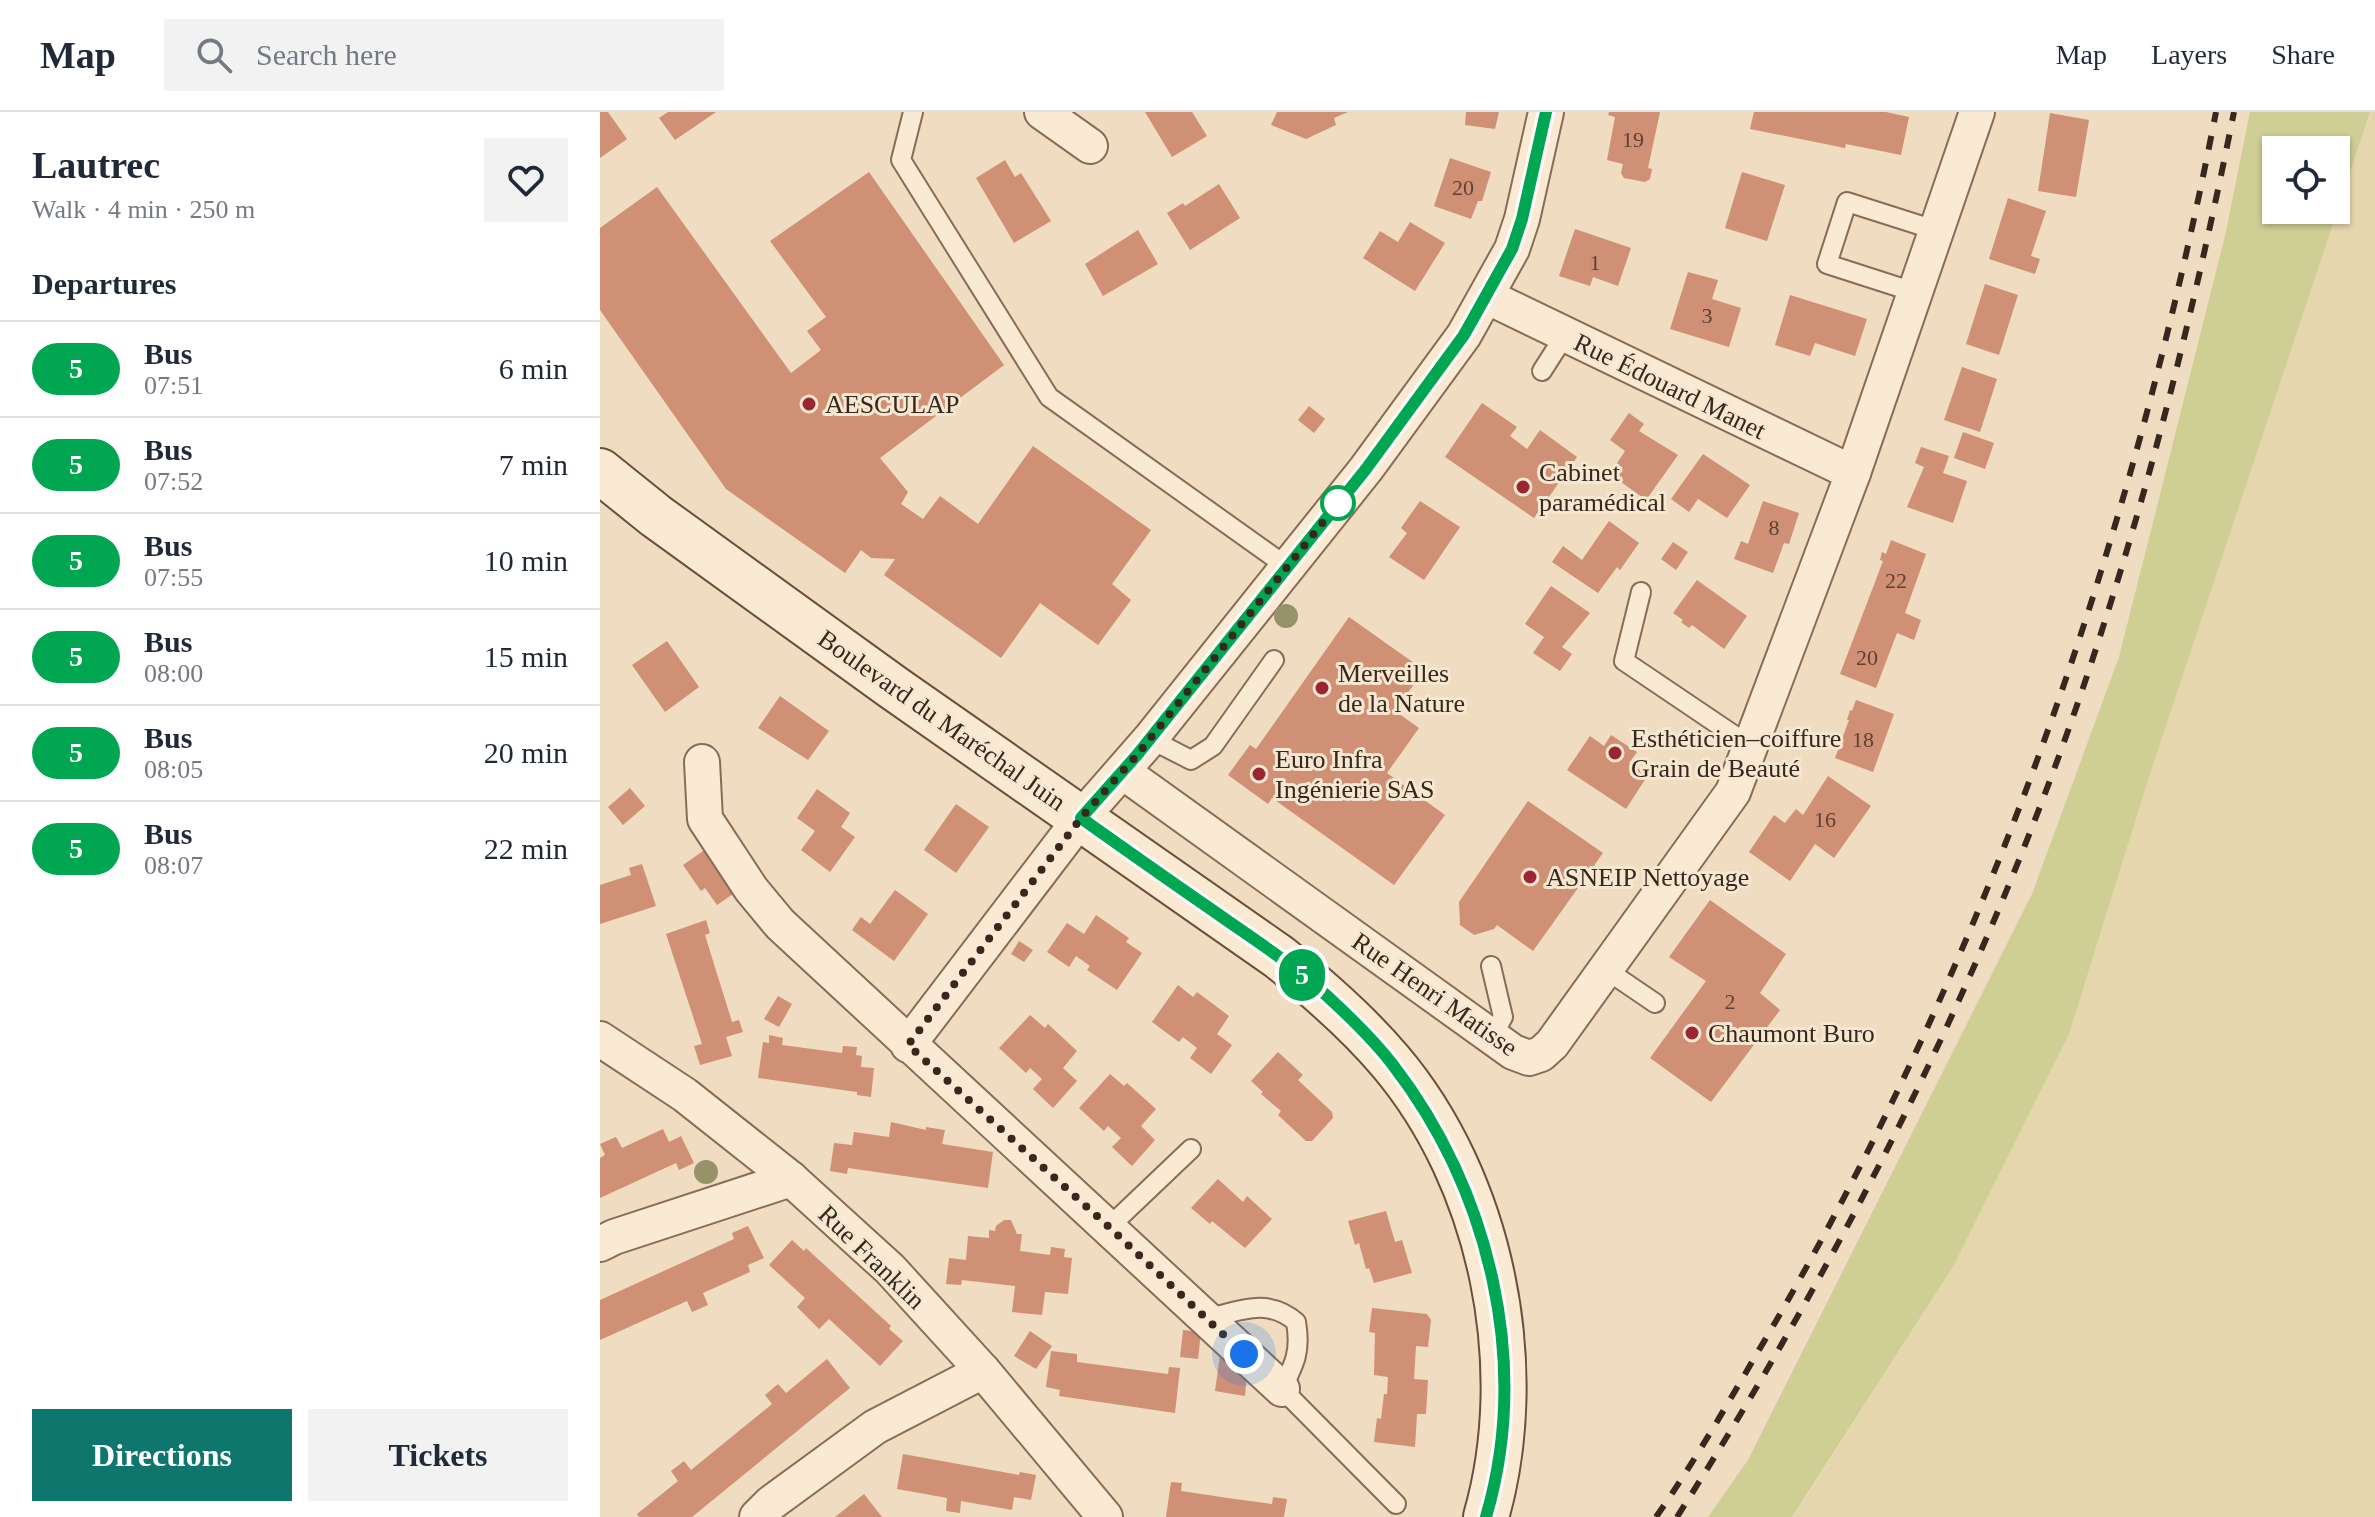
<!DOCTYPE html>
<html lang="en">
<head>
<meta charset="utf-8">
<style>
	:root { --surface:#fff; --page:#f2f2f3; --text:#1f2937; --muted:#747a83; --line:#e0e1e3; --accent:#0f766e }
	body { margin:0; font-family:"Times New Roman",serif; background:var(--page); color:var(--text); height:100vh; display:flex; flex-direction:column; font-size:30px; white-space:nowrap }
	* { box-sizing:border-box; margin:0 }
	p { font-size:26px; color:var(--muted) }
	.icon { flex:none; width:44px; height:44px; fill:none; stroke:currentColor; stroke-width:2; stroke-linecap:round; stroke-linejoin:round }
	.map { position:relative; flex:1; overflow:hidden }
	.sheet { display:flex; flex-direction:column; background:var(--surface); width:600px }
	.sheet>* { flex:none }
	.badge { padding:0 16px; border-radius:26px; font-size:28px; line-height:52px }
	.controls { position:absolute; left:1662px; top:24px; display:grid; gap:16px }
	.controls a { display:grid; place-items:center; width:88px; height:88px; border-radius:0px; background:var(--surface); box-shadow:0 2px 6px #0004; font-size:40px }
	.you { position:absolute; width:40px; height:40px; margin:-20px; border:6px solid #fff; border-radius:50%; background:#1a73e8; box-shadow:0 0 0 12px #1a73e833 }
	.map>.badge { position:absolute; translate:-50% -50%; box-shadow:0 0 0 4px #fff }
	h2 { padding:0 32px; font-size:30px; line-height:72px }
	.round { display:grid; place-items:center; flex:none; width:84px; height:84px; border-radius:0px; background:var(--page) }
	.headline { display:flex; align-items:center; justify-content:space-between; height:136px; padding:0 32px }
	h1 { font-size:38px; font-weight:600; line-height:60px }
	.cta { display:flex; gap:16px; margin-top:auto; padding:16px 32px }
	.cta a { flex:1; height:92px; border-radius:0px; background:var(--accent); color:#fff; font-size:32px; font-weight:600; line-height:92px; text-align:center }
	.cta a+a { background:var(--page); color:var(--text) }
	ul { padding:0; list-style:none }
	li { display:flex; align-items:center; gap:24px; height:96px; padding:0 32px; border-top:2px solid var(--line) }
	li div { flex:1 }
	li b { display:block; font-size:30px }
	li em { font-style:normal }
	li .badge { min-width:88px; font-weight:700; text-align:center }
	header { display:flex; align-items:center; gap:48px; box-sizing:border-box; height:112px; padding:0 40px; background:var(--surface); border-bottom:2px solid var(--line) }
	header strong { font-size:38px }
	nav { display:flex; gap:44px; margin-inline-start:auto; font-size:28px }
	.search { width:560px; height:72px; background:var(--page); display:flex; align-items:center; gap:20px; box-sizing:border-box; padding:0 28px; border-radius:0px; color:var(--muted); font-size:30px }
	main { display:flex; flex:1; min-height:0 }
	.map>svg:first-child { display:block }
	.farmland { fill:#e5d6ae }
	.green { fill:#cece95; fill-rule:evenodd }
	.building { fill:#cf9075 }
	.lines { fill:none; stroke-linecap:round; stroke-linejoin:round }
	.lane-casing { stroke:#896c58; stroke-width:22 }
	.street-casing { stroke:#896c58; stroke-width:38 }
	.secondary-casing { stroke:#6b4e3b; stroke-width:48 }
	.lane { stroke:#faead4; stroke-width:18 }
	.street { stroke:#faead4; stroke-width:34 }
	.secondary { stroke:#faead4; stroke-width:44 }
	.rail { stroke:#38271d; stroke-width:6; stroke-dasharray:14 14; stroke-linecap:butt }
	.tree { fill:#97926a }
	.line-casing { stroke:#fff; stroke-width:18 }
	.line { stroke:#00a651; stroke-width:12 }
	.walk { stroke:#38271d; stroke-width:8; stroke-dasharray:0 14.4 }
	.poi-dot { fill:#9a2634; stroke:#f6e7d1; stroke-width:3 }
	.stop-dot { fill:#fff; stroke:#00a651; stroke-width:4 }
	.labels { text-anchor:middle; stroke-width:6; stroke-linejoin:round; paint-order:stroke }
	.number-label { font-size:22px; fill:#5e4133 }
	.street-label { font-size:26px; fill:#38271d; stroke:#f6e7d1 }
	.poi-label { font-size:26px; fill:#38271d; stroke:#f6e7d1; text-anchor:start }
</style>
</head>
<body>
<header>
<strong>Map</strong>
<div class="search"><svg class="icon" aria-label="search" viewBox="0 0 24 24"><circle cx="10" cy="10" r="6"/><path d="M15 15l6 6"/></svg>Search here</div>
<nav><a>Map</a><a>Layers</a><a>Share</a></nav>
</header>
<main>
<section class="sheet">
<div class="headline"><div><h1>Lautrec</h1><p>Walk · 4 min · 250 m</p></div><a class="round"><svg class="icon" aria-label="heart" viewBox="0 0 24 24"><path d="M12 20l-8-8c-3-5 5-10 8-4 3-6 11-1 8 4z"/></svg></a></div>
<h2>Departures</h2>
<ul>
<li><span class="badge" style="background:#00a651;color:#fff">5</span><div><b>Bus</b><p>07:51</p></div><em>6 min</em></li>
<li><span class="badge" style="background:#00a651;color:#fff">5</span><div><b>Bus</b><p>07:52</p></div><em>7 min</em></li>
<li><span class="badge" style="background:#00a651;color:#fff">5</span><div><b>Bus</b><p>07:55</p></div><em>10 min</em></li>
<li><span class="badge" style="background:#00a651;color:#fff">5</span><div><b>Bus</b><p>08:00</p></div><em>15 min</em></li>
<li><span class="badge" style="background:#00a651;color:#fff">5</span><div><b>Bus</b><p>08:05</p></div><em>20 min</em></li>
<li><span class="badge" style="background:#00a651;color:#fff">5</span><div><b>Bus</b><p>08:07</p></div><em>22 min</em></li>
</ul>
<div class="cta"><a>Directions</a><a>Tickets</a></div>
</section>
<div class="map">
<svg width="1775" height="1405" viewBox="0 0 1775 1405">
	<rect width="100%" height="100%" fill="#efdcc1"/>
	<!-- farmland -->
	<polygon class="farmland" points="1770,0 1775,0 1775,1405 1193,1405 1354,1153 1469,922 1549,665"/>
	<!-- green -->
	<path class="green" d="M1650,0H1770L1549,665L1469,922L1354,1153L1192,1405H1108L1148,1348L1432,782L1519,545L1625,124ZM1676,38H1736V98H1676Z"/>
	<!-- building -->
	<g class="building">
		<polygon points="0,0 8,0 27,27 0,46"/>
		<polygon points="68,0 116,0 75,28 59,6"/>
		<polygon points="545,0 592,0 607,24 572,45"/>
		<polygon points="677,0 748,0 734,6 736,13 706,27 671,13"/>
		<polygon points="866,0 899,0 895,17 865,13"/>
		<polygon points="1009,0 1060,0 1048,56 1052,57 1050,67 1045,70 1024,66 1021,61 1023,52 1007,48 1015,5 1008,3"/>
		<polygon points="1154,0 1286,0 1309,5 1301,43 1246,32 1245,36 1150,17"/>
		<polygon points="1450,1 1489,8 1476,85 1438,79"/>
		<polygon points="850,46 891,60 882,89 878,89 871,107 834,94"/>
		<polygon points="405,48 415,65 421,61 451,109 414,131 376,66"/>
		<polygon points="269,60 404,253 280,346 308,380 301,392 323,407 340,384 378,412 433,334 551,418 512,472 531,488 498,533 440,491 401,546 284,463 295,447 271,446 261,438 245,461 126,377 0,198 0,116 57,75 191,261 221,238 207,219 226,205 170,129"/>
		<polygon points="1142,60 1185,73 1167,129 1125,116"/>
		<polygon points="619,72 640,106 590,138 567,101 583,91 585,94"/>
		<polygon points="1408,86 1446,99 1431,144 1440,147 1435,162 1389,147"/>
		<polygon points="810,110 845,131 815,179 763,146 780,119 798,130"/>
		<polygon points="975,117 1031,136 1018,174 993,165 990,174 959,164"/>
		<polygon points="538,118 558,152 503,184 485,152"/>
		<polygon points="1088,160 1118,168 1112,187 1141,196 1129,235 1070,217"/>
		<polygon points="1385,172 1418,183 1399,243 1366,232"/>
		<polygon points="1190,183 1267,207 1255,244 1215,231 1210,244 1175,233"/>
		<polygon points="1362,255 1397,267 1380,320 1344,308"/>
		<polygon points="882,291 917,315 910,324 927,337 940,318 977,345 934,406 845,345"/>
		<polygon points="709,294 725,307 714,321 698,308"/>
		<polygon points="1029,301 1044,312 1039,319 1078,343 1046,388 1010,362 1025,339 1010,328"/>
		<polygon points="1363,320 1394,331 1385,357 1354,346"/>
		<polygon points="1321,335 1349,344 1343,361 1367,369 1353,411 1307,395 1324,355 1315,351"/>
		<polygon points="1103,342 1150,373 1127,406 1098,387 1089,400 1071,387"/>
		<polygon points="820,389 860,415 824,468 789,445 807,421 801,416"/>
		<polygon points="1163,389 1199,401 1189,432 1184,431 1173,461 1134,447 1141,429 1148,432"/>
		<polygon points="1009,409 1039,431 1020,458 1017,455 998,481 952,450 963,434 982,448"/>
		<polygon points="1291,428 1326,442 1305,501 1321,508 1314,528 1297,521 1276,576 1240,562 1283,449 1280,448 1282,440 1286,442"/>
		<polygon points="1073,430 1088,440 1076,458 1061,447"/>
		<polygon points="1097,468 1147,504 1124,537 1092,513 1089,516 1081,510 1083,508 1073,501"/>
		<polygon points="951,474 990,501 962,535 972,542 960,559 933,541 944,525 925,512"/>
		<polygon points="749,505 824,558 795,599 819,616 787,661 845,703 794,773 672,686 668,692 628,663 650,633 656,637"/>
		<polygon points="67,529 99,575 65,600 32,553"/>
		<polygon points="180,584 229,619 208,648 158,616"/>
		<polygon points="1256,588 1294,602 1273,660 1235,646 1249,608 1247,608 1250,598 1252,599"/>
		<polygon points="1011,623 1037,640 1029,651 1048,663 1026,697 967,658 990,624 1004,634"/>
		<polygon points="1228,664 1271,694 1234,746 1215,732 1190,769 1149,740 1174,703 1185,711 1196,697 1203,703"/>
		<polygon points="30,676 45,694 23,713 8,695"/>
		<polygon points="217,677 250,701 241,715 255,725 230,760 201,738 215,719 197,706"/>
		<polygon points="928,689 1003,741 933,839 897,813 894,817 874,823 860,813 859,790"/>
		<polygon points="356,692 389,715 356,761 324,738"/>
		<polygon points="106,737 136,780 117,793 105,776 101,779 83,753"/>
		<polygon points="42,752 56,794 0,812 0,773 31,763 29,756"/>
		<polygon points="295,778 328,802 294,849 252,818 261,805 270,812"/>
		<polygon points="1110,788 1186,842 1160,881 1180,898 1111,990 1050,946 1106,869 1069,845"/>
		<polygon points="496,803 529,826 526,830 542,841 517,878 487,858 490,854 476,844 469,855 447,840 467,811 484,822"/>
		<polygon points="106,808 110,821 105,823 132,910 139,908 143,920 126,925 132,944 100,953 94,934 102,932 66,822"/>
		<polygon points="419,829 433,838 424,850 411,842"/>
		<polygon points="578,873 593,885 597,880 629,904 617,922 632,933 611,962 590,946 597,936 583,925 579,930 552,910"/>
		<polygon points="178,884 192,892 179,915 164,907"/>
		<polygon points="430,903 445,916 448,912 477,939 463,956 477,969 453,996 433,977 442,967 430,956 426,961 399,936"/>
		<polygon points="169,923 183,926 182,933 242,941 243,934 257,935 256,943 262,944 261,955 274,956 271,985 257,983 257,980 158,966 163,930 169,931"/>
		<polygon points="678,940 703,963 698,968 732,1000 733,1006 712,1029 706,1029 678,1003 681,999 661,982 663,980 651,969"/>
		<polygon points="510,962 524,974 527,971 556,997 541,1014 555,1028 532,1054 512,1035 521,1026 508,1014 504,1019 479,996"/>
		<polygon points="291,1010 326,1018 326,1015 345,1018 342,1032 393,1040 388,1076 248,1056 247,1062 230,1059 234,1031 252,1033 254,1020 289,1025"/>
		<polygon points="63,1017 69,1030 81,1024 94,1051 79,1058 76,1051 0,1086 0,1046 5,1043 0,1032 16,1025 22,1036"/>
		<polygon points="618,1067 643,1090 647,1084 672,1107 645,1136 612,1109 610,1112 591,1096"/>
		<polygon points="786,1099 795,1130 802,1128 812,1161 774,1171 769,1156 766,1157 759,1131 755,1133 748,1109"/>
		<polygon points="404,1108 411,1108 417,1122 422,1122 420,1139 450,1143 451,1135 465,1137 464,1145 472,1146 468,1182 445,1180 442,1203 412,1200 415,1174 362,1168 361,1173 346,1172 349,1146 366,1148 368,1124 389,1126 389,1118 395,1119 396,1114"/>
		<polygon points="148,1114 164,1146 148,1153 150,1160 103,1181 108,1193 92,1200 87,1189 0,1228 0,1188 134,1127 132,1121"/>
		<polygon points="192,1128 204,1139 206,1136 291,1214 289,1217 303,1229 280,1254 229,1207 219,1217 197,1195 205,1186 169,1153"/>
		<polygon points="772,1196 827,1202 831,1208 828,1235 816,1234 814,1267 828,1268 826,1302 817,1302 815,1335 774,1330 777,1306 781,1307 784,1282 787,1282 788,1265 774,1263 775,1221 769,1220"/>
		<polygon points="583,1218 601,1220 598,1247 580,1245"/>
		<polygon points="430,1219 452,1234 436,1257 414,1244"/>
		<polygon points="621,1236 647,1261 645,1284 615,1279"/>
		<polygon points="451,1239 477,1242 477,1250 568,1262 569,1255 580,1256 575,1301 459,1284 460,1278 446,1275"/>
		<polygon points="227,1247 250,1276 92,1405 39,1405 37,1402 78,1369 71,1359 84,1349 91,1358 172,1292 165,1283 178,1272 186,1281"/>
		<polygon points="303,1342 419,1363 420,1360 436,1363 431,1388 414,1385 412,1398 361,1389 360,1401 346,1399 347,1386 297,1377"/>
		<polygon points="571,1370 582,1371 581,1379 628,1386 672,1392 673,1385 687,1387 684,1405 566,1405"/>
		<polygon points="264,1382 282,1405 235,1405"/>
	</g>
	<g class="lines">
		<defs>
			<g id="lane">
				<polyline points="313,0 301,48 449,285 686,454"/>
				<polyline points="1314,180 1227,152 1247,90 1335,118"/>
				<polyline points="942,259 965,223"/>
				<polyline points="1041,480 1024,549 1150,634"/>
				<polyline points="550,627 591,648 613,634 674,548"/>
				<polyline points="891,854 903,905 892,925"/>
				<polyline points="1005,857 1055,891"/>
				<polyline points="509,1115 591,1037"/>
				<path d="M606,1207C640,1199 667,1185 696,1210C701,1239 695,1251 682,1277L796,1392"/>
			</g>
			<g id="street">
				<polyline points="442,0 490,34"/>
				<polyline points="888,185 1253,361"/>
				<polyline points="102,650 105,707 151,777 180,812 682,1277"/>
				<polyline points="523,660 913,940 929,946 941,942 952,932 1133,680 1253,361 1377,0"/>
				<polyline points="0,927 85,983 191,1067 290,1157 383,1259 505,1405"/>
				<polyline points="308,933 481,706 550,627 766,357 864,223 912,137 922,107 946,0"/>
				<polyline points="0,1132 14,1125 191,1067"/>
				<polyline points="157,1405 171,1391 275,1315 383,1259"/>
			</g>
			<path id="secondary" d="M0,359L56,404L294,576L679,845C719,877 757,910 790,949C892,1069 929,1255 886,1405"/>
		</defs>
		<!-- lane casing -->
		<use href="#lane" class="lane-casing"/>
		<!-- street casing -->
		<use href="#street" class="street-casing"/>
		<!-- secondary casing -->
		<use href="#secondary" class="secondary-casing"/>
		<!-- lane -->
		<use href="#lane" class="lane"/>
		<!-- street -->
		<use href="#street" class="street"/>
		<!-- secondary -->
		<use href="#secondary" class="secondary"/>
		<!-- rail -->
		<g class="rail">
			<path d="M1056,1405C1100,1342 1137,1275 1176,1209C1392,835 1534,423 1616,0"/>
			<path d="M1077,1405C1253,1128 1402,832 1502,518C1557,348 1599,175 1634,0"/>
		</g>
	</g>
	<!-- trees -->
	<g class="tree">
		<circle cx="686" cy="504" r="12"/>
		<circle cx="106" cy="1060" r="12"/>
	</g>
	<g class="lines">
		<defs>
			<path id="line" d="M886,1405C931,1251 890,1079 793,953C774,928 750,905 726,883C693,852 653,827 615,800C570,769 526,738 481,706L537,643L766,357L864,223L912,137L922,107L946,0"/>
		</defs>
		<!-- line casing -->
		<use href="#line" class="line-casing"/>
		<!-- line -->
		<use href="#line" class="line"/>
		<!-- walk -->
		<polyline class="walk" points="644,1242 509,1115 308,933 481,706 537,643 743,385 738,391"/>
	</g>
	<!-- markers -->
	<g class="poi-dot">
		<circle cx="209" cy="292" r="8"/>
		<circle cx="923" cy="375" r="8"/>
		<circle cx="722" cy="576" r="8"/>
		<circle cx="1015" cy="641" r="8"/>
		<circle cx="659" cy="662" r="8"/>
		<circle cx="930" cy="765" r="8"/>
		<circle cx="1092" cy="921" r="8"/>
	</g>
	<circle class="stop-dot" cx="738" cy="391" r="16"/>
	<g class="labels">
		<!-- number labels -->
		<g class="number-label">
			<text x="1033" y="35">19</text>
			<text x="863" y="83">20</text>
			<text x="995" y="158">1</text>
			<text x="1107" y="211">3</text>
			<text x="1174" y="423">8</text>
			<text x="1296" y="476">22</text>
			<text x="1267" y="553">20</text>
			<text x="1263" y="635">18</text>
			<text x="1225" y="715">16</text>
			<text x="1130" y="897">2</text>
		</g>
		<!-- street labels -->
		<g class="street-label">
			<text transform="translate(1070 274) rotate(26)" y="9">Rue Édouard Manet</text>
			<text transform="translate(342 608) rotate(35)" y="9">Boulevard du Maréchal Juin</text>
			<text transform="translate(835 882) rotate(35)" y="9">Rue Henri Matisse</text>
			<text transform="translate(272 1145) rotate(44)" y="9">Rue Franklin</text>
		</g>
		<!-- poi labels -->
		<g class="poi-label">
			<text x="225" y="301">AESCULAP</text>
			<text x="939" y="369">Cabinet<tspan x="939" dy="30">paramédical</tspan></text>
			<text x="738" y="570">Merveilles<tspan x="738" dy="30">de la Nature</tspan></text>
			<text x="1031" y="635">Esthéticien–coiffure<tspan x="1031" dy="30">Grain de Beauté</tspan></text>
			<text x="675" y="656">Euro Infra<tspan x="675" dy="30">Ingénierie SAS</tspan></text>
			<text x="946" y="774">ASNEIP Nettoyage</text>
			<text x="1108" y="930">Chaumont Buro</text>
		</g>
	</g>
</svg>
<div class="controls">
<a><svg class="icon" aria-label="locate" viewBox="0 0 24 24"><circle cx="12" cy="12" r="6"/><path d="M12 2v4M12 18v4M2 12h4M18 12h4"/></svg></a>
</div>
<div class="you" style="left:644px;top:1242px"></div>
<b class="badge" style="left:702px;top:863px;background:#00a651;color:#fff">5</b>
</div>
</main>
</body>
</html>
